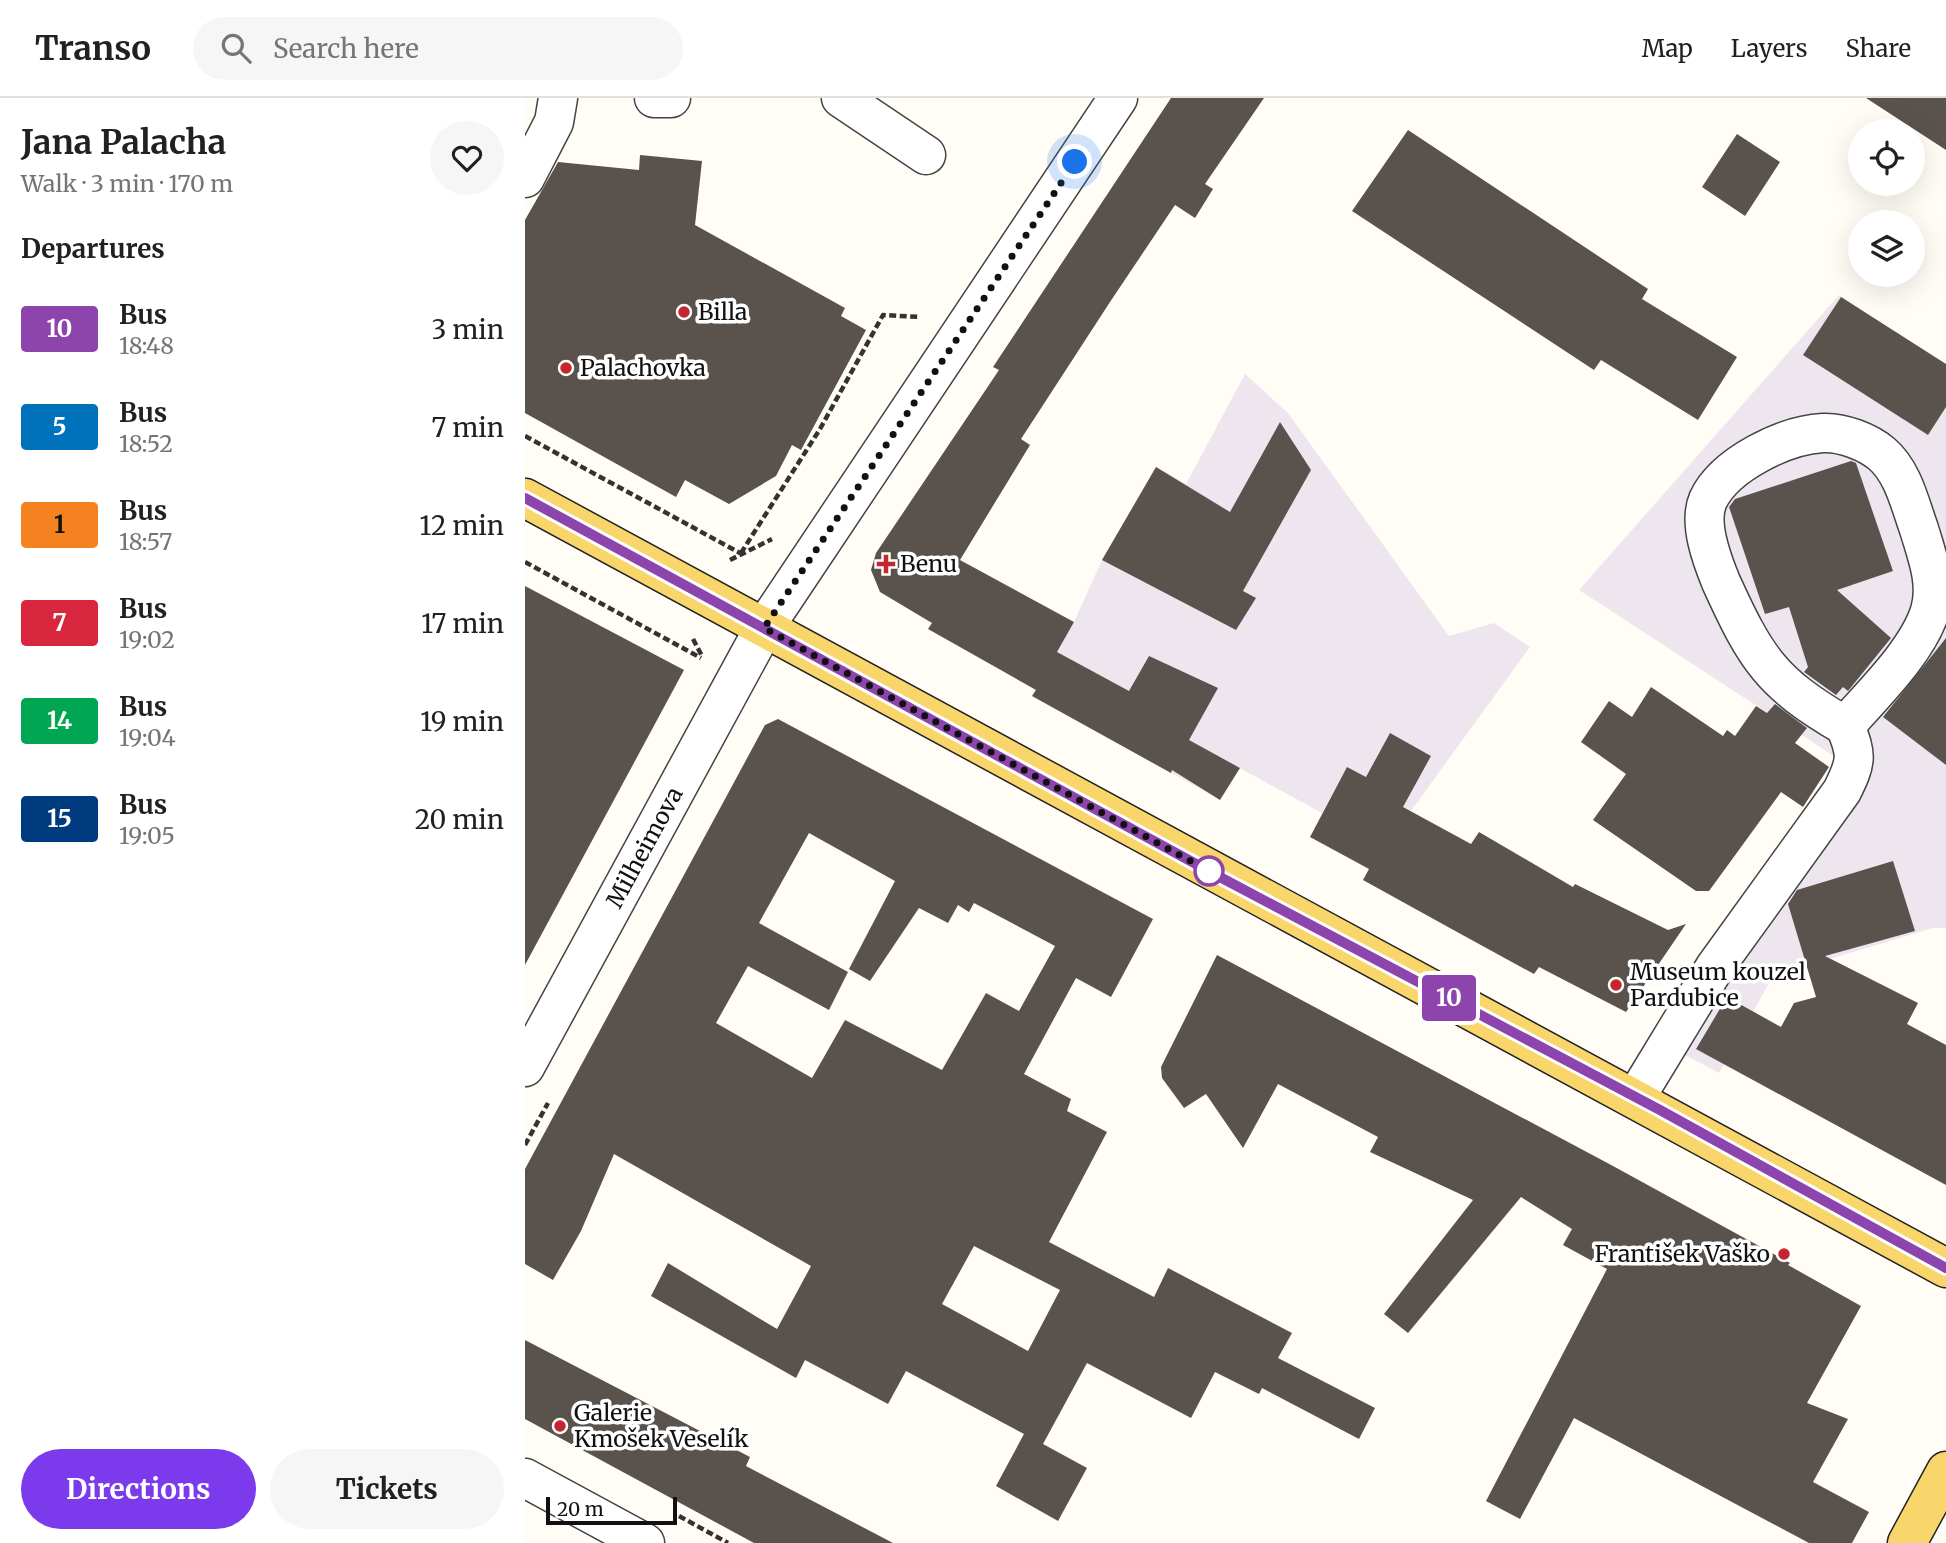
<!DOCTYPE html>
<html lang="en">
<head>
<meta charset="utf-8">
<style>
	:root { --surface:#fff; --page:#f6f6f6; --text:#202124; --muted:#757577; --line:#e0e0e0; --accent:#7c3aed }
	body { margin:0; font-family:Merriweather,serif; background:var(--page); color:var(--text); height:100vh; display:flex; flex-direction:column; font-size:26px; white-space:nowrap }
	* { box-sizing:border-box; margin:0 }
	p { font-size:23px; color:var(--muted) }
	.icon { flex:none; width:38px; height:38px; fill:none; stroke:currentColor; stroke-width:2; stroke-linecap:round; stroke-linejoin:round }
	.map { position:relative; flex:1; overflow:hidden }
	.panel { display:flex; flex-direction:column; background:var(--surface); width:525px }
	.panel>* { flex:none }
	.badge { padding:0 14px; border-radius:5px; font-size:24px; line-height:46px }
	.controls { position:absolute; left:1323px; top:21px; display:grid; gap:14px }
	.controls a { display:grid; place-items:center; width:77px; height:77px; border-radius:50%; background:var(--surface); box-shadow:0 7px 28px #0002; font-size:35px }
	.scale { position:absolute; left:21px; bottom:18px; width:131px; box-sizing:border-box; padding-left:7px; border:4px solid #111; border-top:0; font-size:19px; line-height:24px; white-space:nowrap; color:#111; -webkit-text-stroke:5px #fff; paint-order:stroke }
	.you { position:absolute; width:35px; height:35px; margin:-18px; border:5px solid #fff; border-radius:50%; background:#1a73e8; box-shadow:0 0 0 10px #1a73e833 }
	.map>.badge { position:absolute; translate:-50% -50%; box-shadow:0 0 0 4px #fff }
	h2 { padding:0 21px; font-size:26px; line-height:63px }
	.round { display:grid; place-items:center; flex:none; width:74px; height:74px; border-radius:37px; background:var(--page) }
	.summary { display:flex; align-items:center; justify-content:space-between; height:119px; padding:0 21px }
	h1 { font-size:33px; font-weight:700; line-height:52px }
	.primary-button { display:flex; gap:14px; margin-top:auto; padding:14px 21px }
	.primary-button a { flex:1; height:80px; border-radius:42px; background:var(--accent); color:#fff; font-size:28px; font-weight:700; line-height:80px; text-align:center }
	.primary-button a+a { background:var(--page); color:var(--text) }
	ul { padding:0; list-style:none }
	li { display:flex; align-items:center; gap:21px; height:98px; padding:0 21px }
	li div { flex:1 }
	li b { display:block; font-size:26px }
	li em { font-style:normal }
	li .badge { min-width:77px; font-weight:700; text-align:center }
	header { display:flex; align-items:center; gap:42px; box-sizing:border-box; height:98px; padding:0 35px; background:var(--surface); border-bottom:2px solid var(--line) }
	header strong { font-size:33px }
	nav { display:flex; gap:38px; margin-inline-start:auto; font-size:24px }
	.search { width:490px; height:63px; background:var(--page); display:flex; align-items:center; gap:18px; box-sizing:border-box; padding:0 24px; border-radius:38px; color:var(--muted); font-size:26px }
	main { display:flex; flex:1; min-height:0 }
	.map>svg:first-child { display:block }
	.industrial { fill:#eee6ef }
	.building { fill:#5a524d; fill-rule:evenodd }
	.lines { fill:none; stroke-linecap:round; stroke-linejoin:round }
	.minor-casing { stroke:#444; stroke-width:41 }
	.major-casing { stroke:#222; stroke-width:41 }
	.path { stroke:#333; stroke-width:4.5; stroke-dasharray:7 3.5; stroke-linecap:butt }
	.minor { stroke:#fff; stroke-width:38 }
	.major { stroke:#f9d66b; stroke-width:38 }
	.line-casing { stroke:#fff; stroke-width:16 }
	.line { stroke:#8e44ad; stroke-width:10 }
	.walk { stroke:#111; stroke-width:7; stroke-dasharray:0 12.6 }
	.poi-dot { fill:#c4262e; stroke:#fff; stroke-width:2.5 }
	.stop-dot { fill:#fff; stroke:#8e44ad; stroke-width:3.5 }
	.labels { text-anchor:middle; stroke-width:7; stroke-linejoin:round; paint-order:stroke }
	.poi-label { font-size:23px; fill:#111; stroke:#fff; text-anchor:start }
	.street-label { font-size:23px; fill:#111; stroke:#fff }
</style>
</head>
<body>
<header>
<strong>Transo</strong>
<div class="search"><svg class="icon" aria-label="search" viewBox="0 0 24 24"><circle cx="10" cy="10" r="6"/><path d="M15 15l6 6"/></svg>Search here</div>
<nav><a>Map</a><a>Layers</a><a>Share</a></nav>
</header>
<main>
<section class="panel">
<div class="summary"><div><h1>Jana Palacha</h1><p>Walk · 3 min · 170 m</p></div><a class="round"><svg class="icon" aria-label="heart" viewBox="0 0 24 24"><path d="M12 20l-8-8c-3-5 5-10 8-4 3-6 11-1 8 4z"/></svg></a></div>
<h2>Departures</h2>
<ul>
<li><span class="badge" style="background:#8e44ad;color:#fff">10</span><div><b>Bus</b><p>18:48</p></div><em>3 min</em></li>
<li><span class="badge" style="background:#0072bc;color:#fff">5</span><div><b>Bus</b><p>18:52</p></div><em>7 min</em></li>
<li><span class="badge" style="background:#f58220;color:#111">1</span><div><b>Bus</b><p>18:57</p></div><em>12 min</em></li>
<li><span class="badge" style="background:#d7263d;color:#fff">7</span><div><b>Bus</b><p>19:02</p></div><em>17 min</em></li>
<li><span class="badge" style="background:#00a651;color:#fff">14</span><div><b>Bus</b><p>19:04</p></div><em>19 min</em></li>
<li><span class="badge" style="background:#003b80;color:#fff">15</span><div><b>Bus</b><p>19:05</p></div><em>20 min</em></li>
</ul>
<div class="primary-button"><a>Directions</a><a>Tickets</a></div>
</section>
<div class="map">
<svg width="1421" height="1445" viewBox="0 0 1421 1445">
	<rect width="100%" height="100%" fill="#fffdf5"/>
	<!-- industrial -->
	<g class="industrial">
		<polygon points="1314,197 1421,268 1421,830 1408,830 1248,878 1194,975 1124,938 1315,662 1054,492"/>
		<polygon points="720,276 763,315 924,538 969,525 1005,549 846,768 906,658 866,636 841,679 822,669 797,715 711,668 692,700 507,598 549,524 577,462 631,369 661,386"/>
	</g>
	<!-- building -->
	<g class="building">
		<polygon points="646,0 739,0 680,86 688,91 670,120 650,107 585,204 496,341 505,347 435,462 549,524 532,554 604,593 624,558 693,590 664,642 715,670 695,702 647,672 646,675 507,598 511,592 403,531 407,525 355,494 346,472 351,455 474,272 468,269"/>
		<polygon points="1341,0 1421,0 1421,52"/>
		<polygon points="883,32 1123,191 1117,201 1212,259 1173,322 1076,262 1069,272 827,113"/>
		<polygon points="1212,36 1255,64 1220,118 1177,89"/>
		<polygon points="115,57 177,63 170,127 320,210 316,218 341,232 276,352 267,347 251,378 204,406 160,382 151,399 0,315 0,122 33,64 114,72"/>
		<polygon points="1316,199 1421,266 1421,309 1403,337 1278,257"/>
		<polygon points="755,324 786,372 718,493 731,500 711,532 577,462 631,369 705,414"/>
		<polygon points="1326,363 1331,365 1368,473 1312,492 1366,540 1323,593 1318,589 1311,597 1279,574 1283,569 1264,509 1240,516 1204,409 1210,401"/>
		<polygon points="0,488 159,572 0,867"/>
		<polygon points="1421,540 1421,667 1358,619"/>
		<polygon points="1126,589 1198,638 1202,632 1210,638 1231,608 1242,615 1250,606 1282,630 1270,645 1304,669 1278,709 1256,694 1184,793 1171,793 1068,722 1101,676 1056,644 1084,603 1107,619"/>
		<path d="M253,621L628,821L586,899L551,880L499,976L546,1001L542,1013L582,1034L524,1144L629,1199L643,1170L767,1235L753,1260L850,1310L834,1341L737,1290L734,1296L690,1274L666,1320L562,1265L518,1346L562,1370L533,1423L471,1388L499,1336L381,1273L363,1306L280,1262L271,1280L126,1198L143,1165L252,1231L286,1168L89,1056L56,1133L28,1182L0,1166V1071L240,627ZM284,735L370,783L324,871L345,883L394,810L423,825L433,807L444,814L449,805L530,848L494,913L461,895L417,972L320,922L287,980L191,925L223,868L304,912L323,874L234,825ZM449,1148L535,1192L503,1253L417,1206Z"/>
		<polygon points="865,635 906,658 878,709 946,746 954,734 1048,789 1050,786 1143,832 1161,826 1101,914 1014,869 1009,876 923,829 838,782 844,771 785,739 822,669 841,679"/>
		<polygon points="1368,763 1390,833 1300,858 1393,905 1382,926 1421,947 1421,1087 1171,951 1202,899 1256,929 1269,905 1291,899 1263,806 1272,792"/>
		<polygon points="692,857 1088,1068 1265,1165 1263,1167 1336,1208 1282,1305 1323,1321 1288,1384 1344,1414 1327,1445 1284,1445 1049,1320 995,1421 961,1403 1082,1171 1038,1147 1047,1131 996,1099 883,1235 859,1216 948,1102 845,1054 853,1039 753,986 718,1050 681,996 659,1010 637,980 636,969"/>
		<polygon points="0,1242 225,1359 221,1368 368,1445 229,1445 0,1321"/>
	</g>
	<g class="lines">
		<defs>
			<g id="minor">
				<polyline points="129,0 146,0"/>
				<polyline points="316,0 401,57"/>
				<polyline points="0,80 29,24 33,0"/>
				<path id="s1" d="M0,969L239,530L593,0"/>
				<path d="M1111,999L1190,869L1317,693C1331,665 1333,657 1320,628C1347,597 1393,553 1405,513C1413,485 1402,458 1394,431C1385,406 1378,374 1357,356C1343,344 1317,334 1298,335C1260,337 1200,366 1183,402C1173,425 1187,462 1196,484C1231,561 1246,585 1320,628"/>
				<polyline points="0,1380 120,1445"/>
			</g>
			<g id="major">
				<polyline points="0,400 1421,1170"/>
				<polyline points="1382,1445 1421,1373"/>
			</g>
		</defs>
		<!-- minor casing -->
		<use href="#minor" class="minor-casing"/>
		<!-- major casing -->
		<use href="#major" class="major-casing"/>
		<!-- path -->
		<g class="path">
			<polyline points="0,338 215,455"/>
			<polyline points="216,455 295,331 358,217 395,219"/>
			<polyline points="205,462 247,441"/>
			<polyline points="0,464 176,560"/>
			<polyline points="168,541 177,558"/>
			<polyline points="0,1047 23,1005"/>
			<polyline points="154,1418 203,1445"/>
		</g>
		<!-- minor -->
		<use href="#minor" class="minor"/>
		<!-- major -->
		<use href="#major" class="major"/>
	</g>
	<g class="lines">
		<defs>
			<polyline id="line" points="0,400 693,778 1135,1012 1421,1170"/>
		</defs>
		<!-- line casing -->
		<use href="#line" class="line-casing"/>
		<!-- line -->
		<use href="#line" class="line"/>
		<!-- walk -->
		<polyline class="walk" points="550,64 239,530 693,778 684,773"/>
	</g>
	<!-- markers -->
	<g class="poi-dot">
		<circle cx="159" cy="214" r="7"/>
		<circle cx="41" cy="270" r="7"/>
		<path d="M357.5 455.5h7v7h7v7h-7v7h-7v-7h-7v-7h7z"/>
		<circle cx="1091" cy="887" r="7"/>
		<circle cx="1259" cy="1156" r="7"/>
		<circle cx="35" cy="1328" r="7"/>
	</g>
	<circle class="stop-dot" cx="684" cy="773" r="14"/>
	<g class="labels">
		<!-- poi labels -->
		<g class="poi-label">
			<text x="173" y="222">Billa</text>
			<text x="55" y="278">Palachovka</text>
			<text x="375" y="474">Benu</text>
			<text x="1105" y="882">Museum kouzel<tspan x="1105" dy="26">Pardubice</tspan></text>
			<text x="1245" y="1164" text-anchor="end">František Vaško</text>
			<text x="49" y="1323">Galerie<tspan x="49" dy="26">Kmošek Veselík</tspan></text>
		</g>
		<!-- street labels -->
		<g class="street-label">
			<text dy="8" stroke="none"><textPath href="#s1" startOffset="250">Milheimova</textPath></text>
		</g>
	</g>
</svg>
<div class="controls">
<a><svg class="icon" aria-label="locate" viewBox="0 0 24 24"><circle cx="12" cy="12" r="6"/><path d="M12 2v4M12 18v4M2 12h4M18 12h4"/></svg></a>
<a><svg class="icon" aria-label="layers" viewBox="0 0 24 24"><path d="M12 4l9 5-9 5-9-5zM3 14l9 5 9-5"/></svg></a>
</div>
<div class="scale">20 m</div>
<div class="you" style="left:550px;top:64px"></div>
<b class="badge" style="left:924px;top:900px;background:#8e44ad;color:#fff">10</b>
</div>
</main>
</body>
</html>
